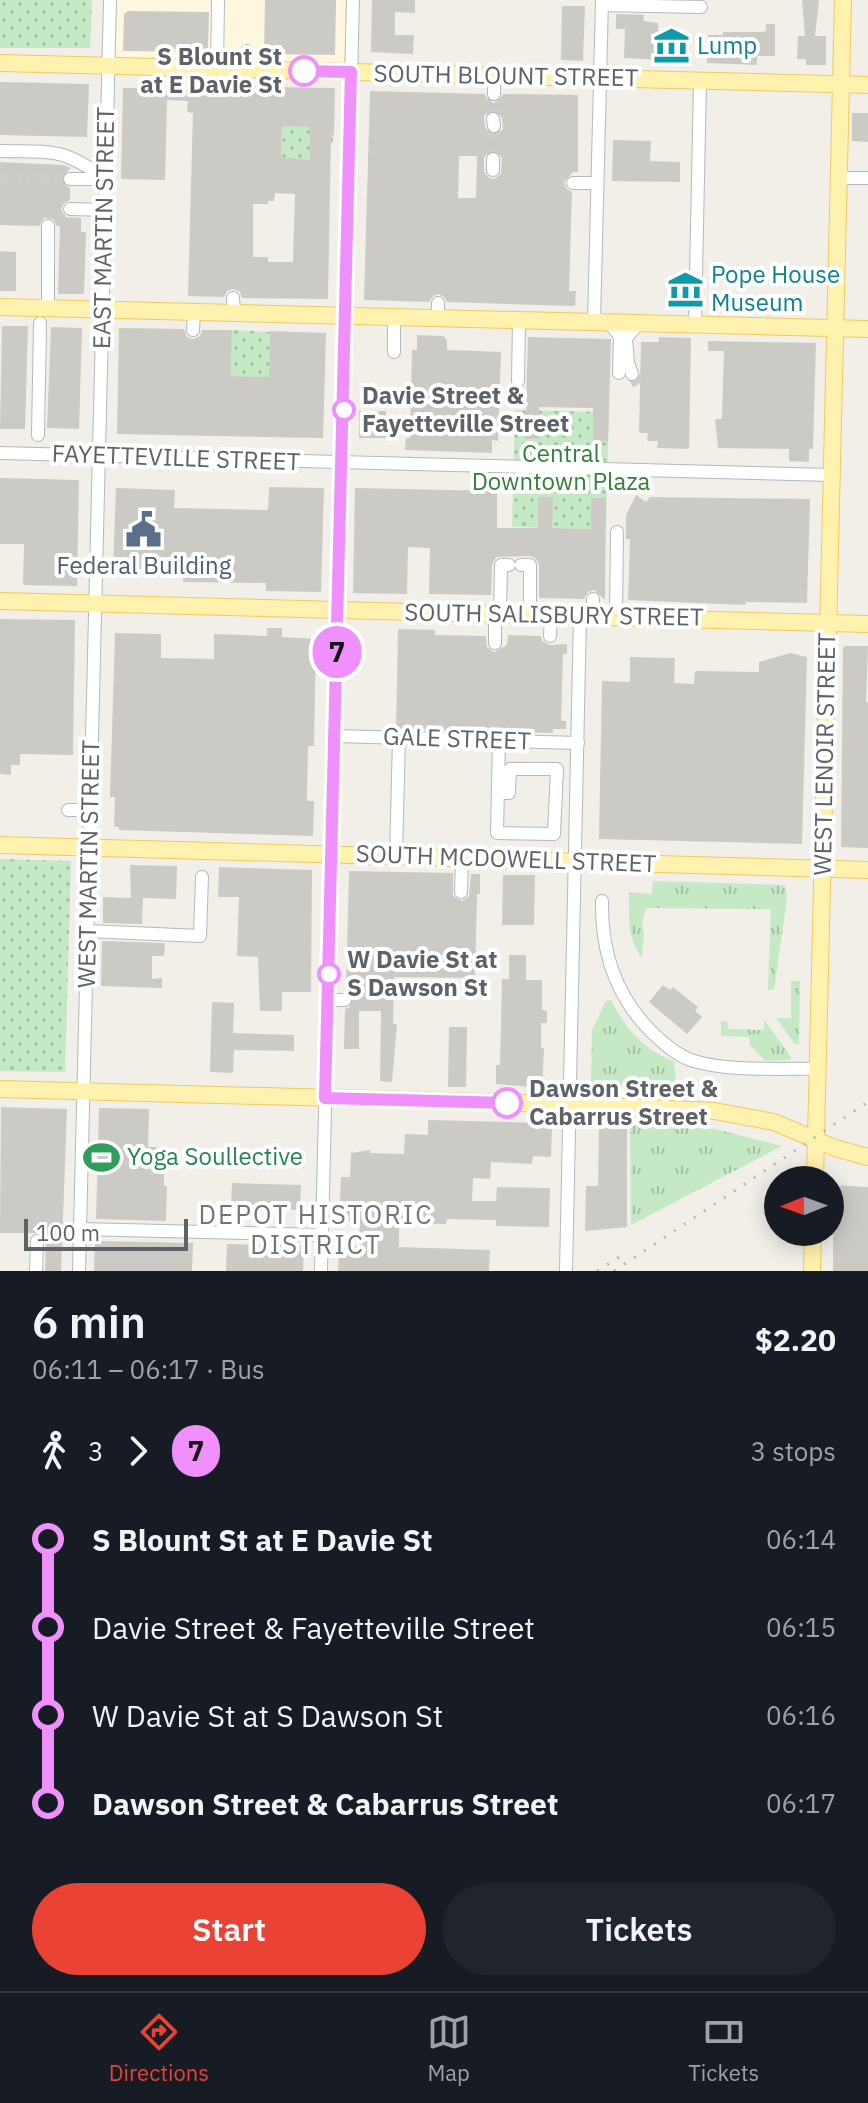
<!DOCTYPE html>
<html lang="en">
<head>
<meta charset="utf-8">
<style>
	:root { --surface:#171b24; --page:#20242c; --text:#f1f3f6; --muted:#9ea1a6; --line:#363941; --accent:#ea4335 }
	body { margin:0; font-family:"IBM Plex Sans",sans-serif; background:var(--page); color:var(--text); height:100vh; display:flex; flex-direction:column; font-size:30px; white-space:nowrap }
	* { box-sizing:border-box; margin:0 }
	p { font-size:26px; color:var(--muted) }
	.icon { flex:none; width:44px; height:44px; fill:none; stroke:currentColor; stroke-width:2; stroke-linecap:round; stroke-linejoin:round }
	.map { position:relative; height:1271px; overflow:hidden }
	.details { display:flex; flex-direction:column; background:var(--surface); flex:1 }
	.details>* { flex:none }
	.badge { padding:0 16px; border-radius:26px; font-size:28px; line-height:52px }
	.needle { width:52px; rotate:269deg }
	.buttons { position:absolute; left:764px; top:1166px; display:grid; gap:16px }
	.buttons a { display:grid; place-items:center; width:80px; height:80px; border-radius:50%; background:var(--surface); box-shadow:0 4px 20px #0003; font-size:40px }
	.scale { position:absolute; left:24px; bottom:20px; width:164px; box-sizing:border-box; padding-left:8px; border:4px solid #5f6368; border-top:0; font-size:22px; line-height:28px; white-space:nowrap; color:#5f6368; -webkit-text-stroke:6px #fff; paint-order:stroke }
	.map>.badge { position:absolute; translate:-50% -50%; box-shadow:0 0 0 4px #fff }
	.legs { display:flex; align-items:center; gap:12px; height:88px; padding:0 32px; font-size:26px }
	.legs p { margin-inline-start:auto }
	.headline { display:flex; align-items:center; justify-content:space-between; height:136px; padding:0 32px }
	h1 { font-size:44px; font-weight:600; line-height:60px }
	.action { display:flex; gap:16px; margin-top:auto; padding:16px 32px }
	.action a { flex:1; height:92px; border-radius:48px; background:var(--accent); color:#fff; font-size:32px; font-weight:600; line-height:92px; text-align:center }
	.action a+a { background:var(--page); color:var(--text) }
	ul { padding:0 32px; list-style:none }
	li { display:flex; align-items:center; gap:28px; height:88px; font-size:30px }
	li i { display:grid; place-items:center; width:12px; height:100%; margin:0 10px; background:currentColor }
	li i::after { content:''; width:20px; height:20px; margin:-10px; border:6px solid; border-radius:50%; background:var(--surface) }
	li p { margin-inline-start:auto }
	li:first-child i { background:linear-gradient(#0000 50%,currentColor 0) }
	li:last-child i { background:linear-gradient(currentColor 50%,#0000 0) }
	.tab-bar { display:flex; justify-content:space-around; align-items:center; height:112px; border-top:2px solid var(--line); background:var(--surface); font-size:22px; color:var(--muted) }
	.tab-bar a { display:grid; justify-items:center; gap:4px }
	.tab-bar .selected { color:var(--accent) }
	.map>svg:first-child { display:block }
	.commercial { fill:#fef7e0 }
	.grass { fill:url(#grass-tufts) }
	.park { fill:url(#park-dots) }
	.building { fill:#cccac5; fill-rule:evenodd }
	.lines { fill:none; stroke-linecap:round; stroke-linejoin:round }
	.minor-tunnel { stroke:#ccccc8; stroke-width:12; stroke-dasharray:12 6; stroke-linecap:butt }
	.minor-casing { stroke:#b5b8bc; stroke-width:14 }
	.major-casing { stroke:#f2c960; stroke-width:18 }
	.minor { stroke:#fff; stroke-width:12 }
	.major { stroke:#fff2af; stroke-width:16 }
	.rail { stroke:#b6b7b8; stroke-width:3; stroke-dasharray:2 10; stroke-linecap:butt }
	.line-1-casing { stroke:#fff; stroke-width:18 }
	.line-1 { stroke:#ef90fd; stroke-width:12 }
	.stop-1-dot { fill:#fff; stroke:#ef90fd; stroke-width:4 }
	.labels { text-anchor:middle; stroke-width:8; stroke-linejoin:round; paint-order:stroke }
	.culture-label { font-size:24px; fill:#0d838f; stroke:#fff; text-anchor:start }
	.stop-label { font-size:24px; font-weight:bold; fill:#5f6368; stroke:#fff; text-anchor:start }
	.street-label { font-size:24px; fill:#5f6368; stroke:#fff }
	.park-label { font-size:24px; fill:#348238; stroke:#fff }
	.service-label { font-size:24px; fill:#4e5e75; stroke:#fff }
	.leisure-label { font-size:24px; fill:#27864d; stroke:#fff; text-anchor:start }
	.neighbourhood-label { font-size:26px; letter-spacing:2px; fill:#70757a; stroke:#fff }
</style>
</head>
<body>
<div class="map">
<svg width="868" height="1271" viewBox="0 0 868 1271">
	<defs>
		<pattern id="grass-tufts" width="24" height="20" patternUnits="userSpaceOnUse" patternTransform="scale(2)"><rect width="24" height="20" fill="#c5e8c5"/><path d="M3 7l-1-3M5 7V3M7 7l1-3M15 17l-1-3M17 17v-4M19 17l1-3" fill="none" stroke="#a3c0a4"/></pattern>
		<pattern id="park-dots" width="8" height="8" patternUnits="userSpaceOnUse" patternTransform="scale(2)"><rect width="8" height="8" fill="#c5e8c5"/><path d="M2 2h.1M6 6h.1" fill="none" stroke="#a3c0a4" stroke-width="1.8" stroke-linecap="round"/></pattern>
	</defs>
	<rect width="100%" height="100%" fill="#f1efe8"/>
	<!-- commercial -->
	<polygon class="commercial" points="110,0 353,0 351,72 109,66"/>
	<!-- grass -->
	<g class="grass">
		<path d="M653,881L785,885L787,899L774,990H768L771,909L646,908L642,923L644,934L642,958C627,938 629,917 629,893L652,894Z"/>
		<polygon points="791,981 800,981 799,1044 795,1044 776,1018 791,1018"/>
		<path d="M611,1000C623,1026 646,1052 674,1061L676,1079L672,1089L591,1087L592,1030L606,1001Z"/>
		<polygon points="764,1020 792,1058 789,1060 765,1061 750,1045 749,1037 721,1036 721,1021 728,1022 728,1029 764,1030"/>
		<polygon points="630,1125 715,1129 782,1146 631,1225"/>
	</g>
	<!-- park -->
	<g class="park">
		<polygon points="0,0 92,0 90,48 0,48"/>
		<polygon points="301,124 301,127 310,127 310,134 334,135 331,147 310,146 310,160 281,157 282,126"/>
		<polygon points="232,330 270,332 269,377 231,376"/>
		<polygon points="515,410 609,412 606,525 602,526 601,529 512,527"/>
		<polygon points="0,859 71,861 65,1072 0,1071"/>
	</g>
	<!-- building -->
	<g class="building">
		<polygon points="265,0 336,0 335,55 264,54"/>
		<polygon points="372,0 415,0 415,13 395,12 395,35 414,35 413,54 371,52"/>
		<polygon points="802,0 819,0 815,36 826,36 826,65 806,65 806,59 797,59 798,36 805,36"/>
		<polygon points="562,6 585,6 583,61 561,60"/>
		<polygon points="128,11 209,12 208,52 123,51 124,14"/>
		<polygon points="616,14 644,15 643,21 658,23 658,30 679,31 678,61 624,58 625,29 616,29"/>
		<polygon points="766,24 775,24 775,56 757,56 757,65 707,63 708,35 723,35 723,32 762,32 766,31"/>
		<polygon points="0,82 89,84 87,137 0,135"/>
		<path d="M188,86H196L199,93L205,95L212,92L214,86L335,88L334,135H331L328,299L242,298L240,292L233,289L227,291L224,297L188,296L193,113L187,112L188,101L167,100L165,180L121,179L123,88L188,89ZM282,126L310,127V160L281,157ZM275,193L295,194L293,262H268V257H253V204H268V201H274Z"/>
		<path d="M370,91L485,94L487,99L493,103L499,101L503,94L578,95V172H573L564,182L566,188L572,192L569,291H576L575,306L447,302L445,298L439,294L433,296L429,302L364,300ZM491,110L497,111L502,118L503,129L496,135L490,134L485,127L484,116ZM489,151H497L502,158L501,174L494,179L488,177L484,171V158ZM459,156H477L476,198H458Z"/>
		<polygon points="852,113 868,113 868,142 852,141"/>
		<polygon points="613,140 651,141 650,161 680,162 680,182 612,181"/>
		<polygon points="0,162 63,165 71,168 61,178 63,184 70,188 70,200 63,204 61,210 66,217 81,218 81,232 86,232 84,294 58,294 60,226 57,226 53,219 44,218 39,226 0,225"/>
		<polygon points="0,251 16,252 16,291 0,291"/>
		<polygon points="2,326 28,326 25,429 0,429"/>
		<polygon points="51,327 82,328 79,429 47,428"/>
		<polygon points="119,328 184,329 187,337 193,339 200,336 202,330 232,330 231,376 269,377 270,331 326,333 323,438 117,434"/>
		<polygon points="417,335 443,336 447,340 447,350 501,352 498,441 492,440 492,453 405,450 406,438 410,438 412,350 417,350"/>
		<polygon points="528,337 611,339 608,441 593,441 593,408 539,407 539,439 525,439"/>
		<polygon points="659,337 691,338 689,449 657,448 658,441 647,441 648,433 639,433 641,342 659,342"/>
		<polygon points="708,341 816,343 813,449 809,449 809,462 789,461 789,449 718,448 715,419 722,419 724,351 708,351"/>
		<rect x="359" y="411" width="27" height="27"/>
		<polygon points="0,478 79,480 77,586 23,585 24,544 0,544"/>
		<polygon points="269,487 324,488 321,592 266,591 266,583 183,582 184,570 113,568 116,488 175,490 174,508 268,510"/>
		<polygon points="355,488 497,491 497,528 538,528 538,497 553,497 552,528 591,529 591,498 606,498 605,600 594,590 588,592 584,599 539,598 539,564 535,558 530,556 496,557 492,565 491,595 429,594 430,548 408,547 407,594 353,593"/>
		<polygon points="636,495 646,502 650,497 810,499 807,603 746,602 745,605 628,600 630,539 626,539 626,515"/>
		<polygon points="0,619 75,620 73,755 20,754 20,765 11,765 11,775 0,774"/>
		<polygon points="267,628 282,628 282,637 316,639 314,746 308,746 307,801 314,801 313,836 119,830 119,827 114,827 115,797 110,797 115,633 161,634 161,658 214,659 214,634 267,636"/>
		<polygon points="398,629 435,630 435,635 486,636 487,647 494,652 507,645 508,635 541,636 542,641 549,645 567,644 567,654 563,654 561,721 566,721 566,729 553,729 553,733 396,729"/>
		<polygon points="847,646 868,646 866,702 868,702 868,848 841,847 843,647"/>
		<polygon points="790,653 807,657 802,844 599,839 602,681 630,682 630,657 675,658 674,683 694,684 695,671 759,672 759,662"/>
		<polygon points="130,865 177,866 176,899 143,898 142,924 103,923 103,897 131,898"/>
		<polygon points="219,867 312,870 311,992 282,992 282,1011 260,1011 258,957 237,956 239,897 218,897"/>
		<polygon points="349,871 453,873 453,896 462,901 469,896 471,874 480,874 480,894 477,894 475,978 394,977 393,1024 397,1024 392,1082 380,1081 381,1011 359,1011 359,1049 344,1049 345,1009 350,1007 354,1001 352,995 346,991"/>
		<polygon points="503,875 535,875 534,925 502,925"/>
		<polygon points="102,941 165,943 164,956 152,956 152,979 162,978 162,988 101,986"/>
		<polygon points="509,955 526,955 526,980 542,980 542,1010 547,1011 547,1023 541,1023 541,1048 544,1048 542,1088 496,1084 496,1065 500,1065 502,979 509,979"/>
		<polygon points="663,985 670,990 673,987 698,1007 695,1011 702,1017 687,1034 649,1002"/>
		<polygon points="212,1002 234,1003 233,1033 294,1035 294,1051 234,1050 233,1073 210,1072"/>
		<polygon points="449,1027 467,1027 466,1087 448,1087"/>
		<polygon points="1,1107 67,1109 61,1271 45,1271 46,1241 43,1233 0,1233"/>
		<polygon points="99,1108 149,1109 148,1147 157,1147 156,1168 164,1169 164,1186 167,1186 166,1221 96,1219"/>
		<polygon points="428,1120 548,1123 552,1127 551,1157 533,1156 532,1164 491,1162 490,1179 473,1178 472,1201 496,1201 497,1187 550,1188 549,1227 496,1226 496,1220 447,1219 446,1224 399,1223 399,1247 490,1250 489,1271 338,1271 339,1246 359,1246 360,1221 345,1221 345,1201 340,1201 341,1177 350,1177 351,1153 370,1150 370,1153 404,1154 405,1134 428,1135"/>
		<polygon points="599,1128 627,1129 627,1227 585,1231 586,1186 598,1186"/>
		<polygon points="232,1183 301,1185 300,1210 231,1208"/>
		<polygon points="833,1185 868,1187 868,1271 833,1271"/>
		<polygon points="95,1241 193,1243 192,1271 94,1271"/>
		<polygon points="227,1244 304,1246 303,1271 226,1271"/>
	</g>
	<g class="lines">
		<!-- minor-tunnel -->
		<g class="minor-tunnel">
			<polyline points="493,119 494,94"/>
			<polyline points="493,159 494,126"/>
			<polyline points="0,177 70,179"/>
			<polyline points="632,374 639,385"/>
			<polyline points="345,1000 364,1001"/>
		</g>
		<defs>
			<g id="minor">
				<polyline points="602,5 701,7"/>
				<polyline points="217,69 218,0"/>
				<polyline points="247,70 247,51"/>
				<polyline points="205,86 206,69"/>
				<polyline points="494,94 494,76"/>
				<polyline points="493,119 494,126"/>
				<path d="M0,151C53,152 61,147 106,179"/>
				<polyline points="493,170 493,159"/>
				<polyline points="839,178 868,178"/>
				<polyline points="70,179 106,179"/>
				<polyline points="573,183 597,183"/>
				<polyline points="70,209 105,210"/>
				<polyline points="233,298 234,313"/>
				<polyline points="48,308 48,226"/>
				<polyline points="438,318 438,303"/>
				<polyline points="594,322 602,0"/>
				<polyline points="608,322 620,336 619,373"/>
				<polyline points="695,324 700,81"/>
				<polyline points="193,330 194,312"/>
				<polyline points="394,352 394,317"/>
				<polyline points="632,374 628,363 626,338 639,323"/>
				<polyline points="518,381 519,320"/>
				<polyline points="38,435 40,323"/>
				<polyline points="0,453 831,475"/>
				<polyline points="521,565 530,565 530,615"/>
				<polyline points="500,614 501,565 509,565"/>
				<polyline points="593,616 593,599"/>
				<polyline points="616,617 617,532"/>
				<polyline points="550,636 551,616"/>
				<polyline points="495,643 495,614"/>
				<polyline points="335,736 578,743"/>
				<polyline points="498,793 509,793 510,769 557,769 554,834 497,833 499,740"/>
				<polyline points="68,810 90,810"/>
				<polyline points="396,856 399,738"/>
				<polyline points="461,892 462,858"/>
				<path d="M602,901C601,955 617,1001 658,1038C669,1048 680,1057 694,1061C730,1072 779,1068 818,1069"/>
				<polyline points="87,931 200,936 202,877"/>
				<polyline points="328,1000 345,1000"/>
				<polyline points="80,1229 322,1235"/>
				<polyline points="36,1271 37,1241"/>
				<polyline points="79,1271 110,0"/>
				<polyline points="321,1271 353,0"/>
				<polyline points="566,1271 580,616"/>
			</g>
			<g id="major">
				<polyline points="0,63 868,85"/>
				<polyline points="0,307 868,329"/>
				<polyline points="0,601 868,624"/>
				<polyline points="0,845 868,870"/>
				<polyline points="0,1089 556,1104 714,1111 774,1122 835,1148 868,1157"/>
				<polyline points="815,1180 843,0"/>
				<polyline points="812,1271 813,1232"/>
			</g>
		</defs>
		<!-- minor casing -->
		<use href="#minor" class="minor-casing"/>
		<!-- major casing -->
		<use href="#major" class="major-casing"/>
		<!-- minor -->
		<use href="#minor" class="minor"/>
		<!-- major -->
		<use href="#major" class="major"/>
		<!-- rail -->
		<g class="rail">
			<polyline points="597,1271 621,1256"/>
			<polyline points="614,1271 868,1102"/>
		</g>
	</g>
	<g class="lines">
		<defs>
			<polyline id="line-1" points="304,71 351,72 325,1098 507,1103"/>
		</defs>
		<!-- line-1 casing -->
		<use href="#line-1" class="line-1-casing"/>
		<!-- line-1 -->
		<use href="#line-1" class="line-1"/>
	</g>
	<!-- icons -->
	<defs>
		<symbol id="museum-bare" viewBox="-9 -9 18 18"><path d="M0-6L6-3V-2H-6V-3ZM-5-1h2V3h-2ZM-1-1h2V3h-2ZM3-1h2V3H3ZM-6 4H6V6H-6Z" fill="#0f9aa8" stroke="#fff" stroke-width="2.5" paint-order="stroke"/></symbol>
		<symbol id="civic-bare" viewBox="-9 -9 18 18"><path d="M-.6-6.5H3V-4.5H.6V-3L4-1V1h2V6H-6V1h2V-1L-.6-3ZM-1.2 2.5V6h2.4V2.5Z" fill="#5c6f8a" stroke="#fff" stroke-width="2.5" paint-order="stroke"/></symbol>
		<symbol id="stadium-bare" viewBox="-9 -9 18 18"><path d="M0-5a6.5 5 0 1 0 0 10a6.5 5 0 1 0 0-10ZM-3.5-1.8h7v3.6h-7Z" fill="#2e9e5b" stroke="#fff" stroke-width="2.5" paint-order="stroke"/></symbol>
	</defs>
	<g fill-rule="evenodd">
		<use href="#museum-bare" x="646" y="20" width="51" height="51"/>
		<use href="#museum-bare" x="660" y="264" width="51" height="51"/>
		<use href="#civic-bare" x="118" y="504" width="51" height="51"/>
		<use href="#stadium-bare" x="76" y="1132" width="51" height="51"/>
	</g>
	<!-- markers -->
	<g class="stop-1-dot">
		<circle cx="304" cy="71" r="14"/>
		<circle cx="344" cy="410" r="10"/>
		<circle cx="329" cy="974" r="10"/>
		<circle cx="507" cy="1103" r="14"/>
	</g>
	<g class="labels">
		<!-- culture labels -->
		<g class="culture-label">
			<text x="697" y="54">Lump</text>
			<text x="711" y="283">Pope House<tspan x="711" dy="28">Museum</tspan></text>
		</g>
		<!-- stop labels -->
		<g class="stop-label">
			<text x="282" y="65" text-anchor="end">S Blount St<tspan x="282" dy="28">at E Davie St</tspan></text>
			<text x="362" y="404">Davie Street &amp;<tspan x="362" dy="28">Fayetteville Street</tspan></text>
			<text x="347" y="968">W Davie St at<tspan x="347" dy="28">S Dawson St</tspan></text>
			<text x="529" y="1097">Dawson Street &amp;<tspan x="529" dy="28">Cabarrus Street</tspan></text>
		</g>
		<!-- street labels -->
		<g class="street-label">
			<text transform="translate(506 76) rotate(1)" y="8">SOUTH BLOUNT STREET</text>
			<text transform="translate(104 228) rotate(-89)" y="8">EAST MARTIN STREET</text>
			<text transform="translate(176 458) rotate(2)" y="8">FAYETTEVILLE STREET</text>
			<text transform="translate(554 615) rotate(1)" y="8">SOUTH SALISBURY STREET</text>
			<text transform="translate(457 739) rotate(2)" y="8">GALE STREET</text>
			<text transform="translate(825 754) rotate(-89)" y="8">WEST LENOIR STREET</text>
			<text transform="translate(506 859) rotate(2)" y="8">SOUTH MCDOWELL STREET</text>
			<text transform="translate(89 864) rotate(-89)" y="8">WEST MARTIN STREET</text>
		</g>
		<!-- park labels -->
		<g class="park-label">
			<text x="561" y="462">Central<tspan x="561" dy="28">Downtown Plaza</tspan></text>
		</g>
		<!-- service labels -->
		<g class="service-label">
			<text x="144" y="574">Federal Building</text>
		</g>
		<!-- leisure labels -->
		<g class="leisure-label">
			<text x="127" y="1165">Yoga Soullective</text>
		</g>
		<!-- neighbourhood labels -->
		<g class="neighbourhood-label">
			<text x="316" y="1224">DEPOT HISTORIC<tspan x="316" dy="30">DISTRICT</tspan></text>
		</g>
	</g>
</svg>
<div class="buttons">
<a><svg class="needle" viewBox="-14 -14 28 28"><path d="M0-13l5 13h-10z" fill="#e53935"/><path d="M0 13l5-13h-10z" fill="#9ea1a6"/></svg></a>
</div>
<div class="scale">100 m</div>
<b class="badge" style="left:337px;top:652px;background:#ef90fd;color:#111">7</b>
</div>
<section class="details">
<div class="headline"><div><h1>6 min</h1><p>06:11 – 06:17 · Bus</p></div><b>$2.20</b></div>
<div class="legs"><svg class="icon" aria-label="walk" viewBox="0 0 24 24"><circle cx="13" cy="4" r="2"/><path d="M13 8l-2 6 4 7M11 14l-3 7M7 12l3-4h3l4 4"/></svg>3<svg class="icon" aria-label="forward" viewBox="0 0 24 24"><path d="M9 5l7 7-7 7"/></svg><b class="badge" style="background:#ef90fd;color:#111">7</b><p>3 stops</p></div>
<ul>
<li><i style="color:#ef90fd"></i><b>S Blount St at E Davie St</b><p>06:14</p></li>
<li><i style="color:#ef90fd"></i><span>Davie Street &amp; Fayetteville Street</span><p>06:15</p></li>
<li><i style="color:#ef90fd"></i><span>W Davie St at S Dawson St</span><p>06:16</p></li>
<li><i style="color:#ef90fd"></i><b>Dawson Street &amp; Cabarrus Street</b><p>06:17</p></li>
</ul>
<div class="action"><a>Start</a><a>Tickets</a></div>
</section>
<nav class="tab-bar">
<a class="selected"><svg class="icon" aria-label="directions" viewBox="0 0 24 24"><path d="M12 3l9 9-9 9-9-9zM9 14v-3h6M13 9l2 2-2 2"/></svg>Directions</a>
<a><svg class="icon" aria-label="map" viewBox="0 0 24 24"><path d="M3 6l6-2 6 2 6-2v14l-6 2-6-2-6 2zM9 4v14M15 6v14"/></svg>Map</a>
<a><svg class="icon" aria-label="tickets" viewBox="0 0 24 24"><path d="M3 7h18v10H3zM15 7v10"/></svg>Tickets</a>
</nav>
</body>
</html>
